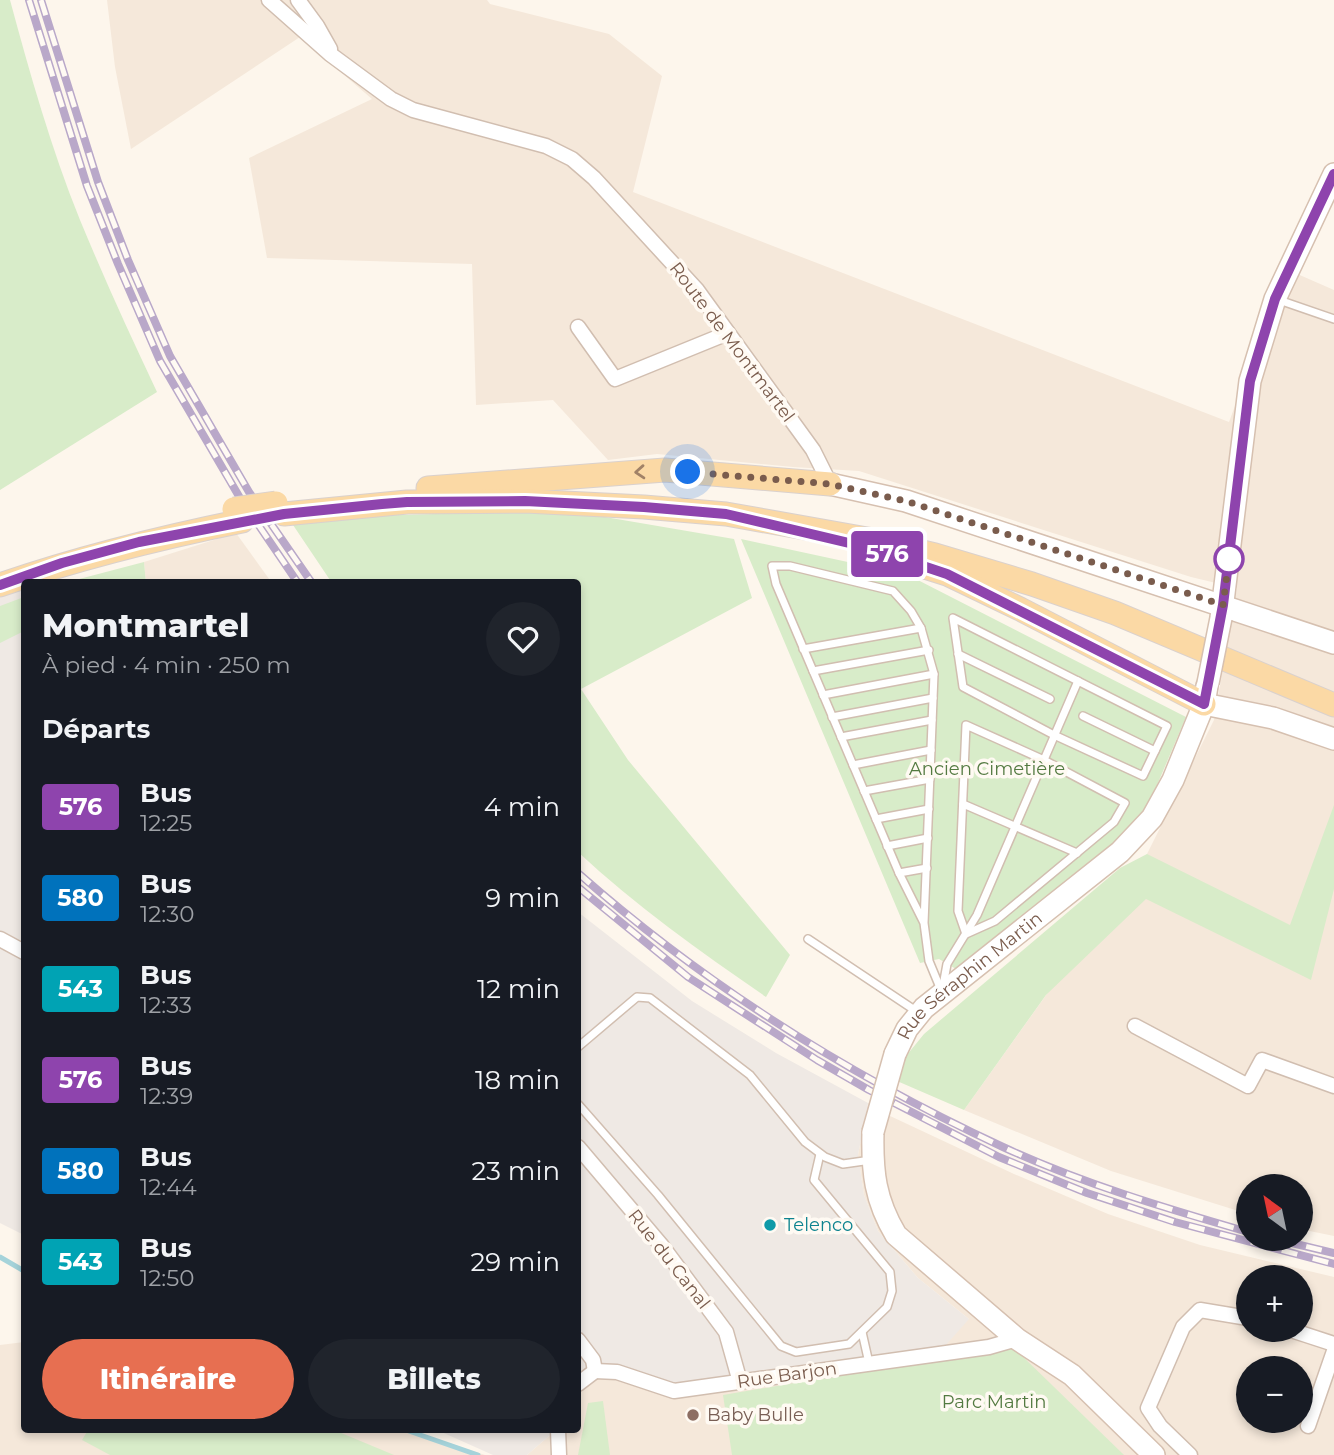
<!DOCTYPE html>
<html lang="fr">
<head>
<meta charset="utf-8">
<style>
	:root { --surface:#171b24; --page:#20242c; --text:#f1f3f6; --muted:#9ea1a6; --accent:#e76f51 }
	body { margin:0; font-family:Montserrat,sans-serif; background:var(--page); color:var(--text); height:100vh; display:flex; flex-direction:column; font-size:26px; white-space:nowrap }
	* { box-sizing:border-box; margin:0 }
	p { font-size:23px; color:var(--muted) }
	.icon { flex:none; width:38px; height:38px; fill:none; stroke:currentColor; stroke-width:2; stroke-linecap:round; stroke-linejoin:round }
	.map { position:relative; flex:1; overflow:hidden }
	.details { position:absolute; left:21px; top:579px; width:560px; height:854px; display:flex; flex-direction:column; background:var(--surface); border-radius:7px; box-shadow:0 4px 10px #0003 }
	.details>* { flex:none }
	.badge { padding:0 14px; border-radius:5px; font-size:24px; line-height:46px }
	.needle { width:46px; rotate:327deg }
	.tools { position:absolute; left:1236px; top:1174px; display:grid; gap:14px }
	.tools a { display:grid; place-items:center; width:77px; height:77px; border-radius:50%; background:var(--surface); box-shadow:0 4px 10px #0003; font-size:35px }
	.you { position:absolute; width:35px; height:35px; margin:-18px; border:5px solid #fff; border-radius:50%; background:#1a73e8; box-shadow:0 0 0 10px #1a73e833 }
	.map>.badge { position:absolute; translate:-50% -50%; box-shadow:0 0 0 4px #fff }
	h2 { padding:0 21px; font-size:26px; line-height:63px }
	.round { display:grid; place-items:center; flex:none; width:74px; height:74px; border-radius:37px; background:var(--page) }
	.overview { display:flex; align-items:center; justify-content:space-between; height:119px; padding:0 21px }
	h1 { font-size:33px; font-weight:800; line-height:52px }
	.button { display:flex; gap:14px; margin-top:auto; padding:14px 21px }
	.button a { flex:1; height:80px; border-radius:42px; background:var(--accent); color:#fff; font-size:28px; font-weight:800; line-height:80px; text-align:center }
	.button a+a { background:var(--page); color:var(--text) }
	ul { padding:0; list-style:none }
	li { display:flex; align-items:center; gap:21px; height:91px; padding:0 21px }
	li div { flex:1 }
	li b { display:block; font-size:26px }
	li em { font-style:normal }
	li .badge { min-width:77px; font-weight:700; text-align:center }
	.map>svg:first-child { display:block }
	.residential { fill:#f5e8da; fill-rule:evenodd }
	.industrial { fill:#efe9e4 }
	.green { fill:#d8ecc9 }
	.lines { fill:none; stroke-linecap:round; stroke-linejoin:round }
	.stream { stroke:#a5d3da; stroke-width:5 }
	.lane-casing { stroke:#d1beb0; stroke-width:10 }
	.street-casing { stroke:#d1beb0; stroke-width:17 }
	.secondary-casing { stroke:#d6c0b0; stroke-width:24 }
	.primary-casing { stroke:#dad1cd; stroke-width:25 }
	.lane { stroke:#fff; stroke-width:7 }
	.street { stroke:#fff; stroke-width:14 }
	.secondary { stroke:#fff; stroke-width:21 }
	.primary { stroke:#fbd9a5; stroke-width:23 }
	.rail-casing { stroke:#b9a8c9; stroke-width:8 }
	.rail { stroke:#fffaf3; stroke-width:5; stroke-dasharray:16; stroke-linecap:butt }
	.secondary-bridge-casing { stroke:#d6c0b0; stroke-width:24; stroke-linecap:butt }
	.primary-bridge-casing { stroke:#dad1cd; stroke-width:25; stroke-linecap:butt }
	.secondary-bridge { stroke:#fff; stroke-width:21 }
	.primary-bridge { stroke:#fbd9a5; stroke-width:23 }
	.oneway { stroke:#a18267 }
	.line-casing { stroke:#fff; stroke-width:16 }
	.line { stroke:#8e44ad; stroke-width:10 }
	.walk { stroke:#7a5c4d; stroke-width:7; stroke-dasharray:0 12.6 }
	.stop-dot { fill:#fff; stroke:#8e44ad; stroke-width:3.5 }
	.culture-dot { fill:#0f9aa8; stroke:#fffaf3; stroke-width:2.5 }
	.education-dot { fill:#8d6e63; stroke:#fffaf3; stroke-width:2.5 }
	.labels { text-anchor:middle; stroke-width:7; stroke-linejoin:round; paint-order:stroke }
	.street-label { font-size:18px; fill:#7a5c4d; stroke:#fffaf3 }
	.park-label { font-size:18px; fill:#537a41; stroke:#fffaf3 }
	.culture-label { font-size:18px; fill:#0d838f; stroke:#fffaf3; text-anchor:start }
	.education-label { font-size:18px; fill:#785e54; stroke:#fffaf3; text-anchor:start }
</style>
</head>
<body>
<div class="map">
<svg width="1334" height="1455" viewBox="0 0 1334 1455">
	<rect width="100%" height="100%" fill="#fdf6ec"/>
	<!-- residential -->
	<g class="residential">
		<polygon points="107,0 487,0 490,4 609,34 662,76 633,192 1229,422 1286,269 1334,290 1334,1236 1300,1229 1300,1186 1248,1186 1248,1214 1111,1171 964,1110 1147,854 1214,720 1237,588 1191,577 859,471 793,467 657,454 608,460 553,400 476,405 472,264 267,258 249,158 372,99 300,37 131,149 115,67"/>
		<polygon points="236,533 272,583 146,583 144,562"/>
		<path d="M868,1103L888,1115L1014,1174L1108,1214L1200,1245L1334,1277V1455H527L556,1430H578V1384L595,1371L969,1319L918,1278L878,1231L864,1195L858,1155ZM1248,1278H1300V1330H1248ZM1248,1368H1300V1421H1248Z"/>
		<polygon points="24,1342 24,1430 410,1430 485,1455 0,1455 0,1345"/>
	</g>
	<!-- industrial -->
	<g class="industrial">
		<polygon points="24,589 24,1235 0,1223 0,594"/>
		<polygon points="578,912 692,1001 776,1053 868,1103 858,1155 864,1195 878,1231 918,1278 969,1319 938,1354 674,1391 595,1371 578,1384"/>
		<polygon points="437,1430 556,1430 527,1455 493,1455"/>
	</g>
	<!-- green -->
	<g class="green">
		<path d="M0,0H10C30,74 51,148 80,220C104,278 130,335 157,392L0,490Z"/>
		<path d="M564,510L734,539L752,598L581,689L628,760L790,955L766,997C701,952 636,906 578,852V583H332L291,522L366,516Z"/>
		<polygon points="741,539 908,575 1186,717 1152,797 1144,811 1123,835 956,969 939,959 920,963"/>
		<polygon points="144,562 146,583 64,583"/>
		<polygon points="24,597 24,631 0,643 0,606"/>
		<polygon points="1334,805 1334,889 1311,980 1146,899 1046,995 964,1110 897,1081 902,1061 924,1034 1120,868 1147,854 1290,925"/>
		<polygon points="1012,1346 1124,1455 732,1455 723,1395"/>
		<polygon points="603,1401 610,1455 578,1455 588,1403"/>
		<polygon points="88,1430 334,1430 394,1455 110,1455 82,1440"/>
	</g>
	<g class="lines">
		<!-- stream -->
		<g class="stream">
			<polyline points="0,1257 24,1271"/>
			<polyline points="406,1430 478,1455"/>
		</g>
		<defs>
			<g id="lane">
				<polyline points="1276,299 1334,319"/>
				<polygon points="953,618 1167,726 1143,776 1054,735 963,687"/>
				<polyline points="803,649 921,628"/>
				<polyline points="958,654 1050,699"/>
				<polyline points="813,671 929,650"/>
				<polyline points="823,695 934,674"/>
				<polyline points="1083,716 1155,751"/>
				<polyline points="832,717 933,698"/>
				<polygon points="966,725 1044,760 1125,803 1114,822 995,921 966,934 958,911"/>
				<polyline points="841,737 932,720"/>
				<polyline points="853,765 931,750"/>
				<polyline points="864,791 930,779"/>
				<polyline points="963,804 1077,853"/>
				<polyline points="876,819 929,809"/>
				<polyline points="887,846 928,838"/>
				<polyline points="899,873 927,868"/>
				<polyline points="924,923 934,674 921,628 911,611 893,591 790,566 772,566 776,584 899,873 924,923 929,961 941,990"/>
				<polyline points="808,939 916,1011"/>
				<polyline points="943,986 947,964 977,915 1078,681"/>
				<polyline points="578,1047 637,997 650,998 750,1075 805,1142 825,1157 843,1164 871,1160"/>
				<polyline points="578,1104 658,1195 781,1346 796,1352 849,1344 887,1307 892,1291 890,1272 814,1180 820,1154"/>
				<polyline points="862,1332 869,1363"/>
			</g>
			<g id="street">
				<polyline points="269,0 330,54 391,99 413,110 546,146 572,159 594,178 697,290 813,450 830,484"/>
				<polyline points="298,0 317,26 330,49"/>
				<polyline points="578,327 615,379 728,333"/>
				<polyline points="0,939 24,952"/>
				<polyline points="1135,1026 1248,1086 1262,1060 1334,1086"/>
				<polyline points="578,1147 662,1246 726,1332 740,1382"/>
				<polyline points="1291,1330 1334,1344"/>
				<polyline points="578,1340 593,1360 595,1371"/>
				<polyline points="595,1371 617,1372 674,1391 989,1347 1017,1339"/>
				<polyline points="578,1384 595,1371"/>
				<polyline points="1308,1426 1334,1351"/>
				<polyline points="558,1430 559,1455"/>
				<polyline points="1190,1455 1160,1426 1148,1408 1183,1327 1200,1310 1248,1318"/>
			</g>
			<g id="secondary">
				<polyline points="830,484 906,501 1334,643"/>
				<polyline points="1221,618 1250,381 1275,299 1334,174"/>
				<polyline points="1204,704 1273,718 1334,739"/>
				<path id="s1" d="M895,1054L907,1029L924,1008L1120,852L1152,818L1173,780L1204,704L1207,686"/>
				<path d="M873,1132C872,1172 875,1200 896,1235L1017,1339L1072,1375L1154,1455"/>
			</g>
			<g id="primary">
				<polyline points="428,488 665,470 830,484"/>
				<polyline points="284,514 407,502 525,501 644,507 726,514 867,539 935,555 1032,584 1115,613 1334,705"/>
				<polyline points="925,567 947,574 1020,609 1204,704"/>
				<path d="M0,585C81,557 159,538 242,521"/>
			</g>
		</defs>
		<!-- lane casing -->
		<use href="#lane" class="lane-casing"/>
		<!-- street casing -->
		<use href="#street" class="street-casing"/>
		<!-- secondary casing -->
		<use href="#secondary" class="secondary-casing"/>
		<!-- primary casing -->
		<use href="#primary" class="primary-casing"/>
		<!-- lane -->
		<use href="#lane" class="lane"/>
		<!-- street -->
		<use href="#street" class="street"/>
		<!-- secondary -->
		<use href="#secondary" class="secondary"/>
		<!-- primary -->
		<use href="#primary" class="primary"/>
		<defs>
			<g id="rail">
				<polyline points="29,0 87,186 118,264 160,361 240,498 298,583"/>
				<polyline points="41,0 98,182 128,260 170,356 249,492 312,583"/>
				<path d="M578,873C704,984 850,1076 1003,1147C1081,1183 1165,1208 1248,1232"/>
				<polyline points="578,887 688,977 817,1060 869,1090 999,1157 1087,1193 1175,1222 1334,1264"/>
				<polyline points="1275,1239 1334,1253"/>
			</g>
		</defs>
		<!-- rail casing -->
		<use href="#rail" class="rail-casing"/>
		<!-- rail -->
		<use href="#rail" class="rail"/>
		<defs>
			<g id="secondary-bridge">
				<polyline points="1208,683 1221,618"/>
				<polyline points="873,1132 895,1054"/>
			</g>
			<polyline id="primary-bridge" points="234,509 276,503"/>
		</defs>
		<!-- secondary-bridge casing -->
		<use href="#secondary-bridge" class="secondary-bridge-casing"/>
		<!-- primary-bridge casing -->
		<use href="#primary-bridge" class="primary-bridge-casing"/>
		<!-- secondary-bridge -->
		<use href="#secondary-bridge" class="secondary-bridge"/>
		<!-- primary-bridge -->
		<use href="#primary-bridge" class="primary-bridge"/>
	</g>
	<!-- one-way arrows -->
	<defs><path id="oneway-chevron" d="M-2-3.5L2.5 0L-2 3.5" fill="none" stroke-width="1.6" stroke-linecap="round" stroke-linejoin="round" transform="scale(1.75)"/></defs>
	<use class="oneway" href="#oneway-chevron" transform="translate(640 472) rotate(176)"/>
	<g class="lines">
		<defs>
			<polyline id="line" points="0,585 62,563 139,542 284,514 382,504 407,502 525,501 644,507 726,514 866,547 947,574 1204,704 1223,605 1250,381 1275,299 1334,174"/>
		</defs>
		<!-- line casing -->
		<use href="#line" class="line-casing"/>
		<!-- line -->
		<use href="#line" class="line"/>
		<!-- walk -->
		<polyline class="walk" points="688,472 830,484 906,501 1223,605 1229,559"/>
	</g>
	<!-- markers -->
	<circle class="stop-dot" cx="1229" cy="559" r="14"/>
	<circle class="culture-dot" cx="770" cy="1225" r="7"/>
	<circle class="education-dot" cx="693" cy="1415" r="7"/>
	<g class="labels">
		<!-- street labels -->
		<g class="street-label">
			<text transform="translate(732 342) rotate(53)" y="6">Route de Montmartel</text>
			<text dy="6" stroke="none"><textPath href="#s1" startOffset="110">Rue Séraphin Martin</textPath></text>
			<text transform="translate(669 1259) rotate(52)" y="6">Rue du Canal</text>
			<text transform="translate(787 1375) rotate(-8)" y="6">Rue Barjon</text>
		</g>
		<!-- park labels -->
		<g class="park-label">
			<text x="987" y="775">Ancien Cimetière</text>
			<text x="994" y="1408">Parc Martin</text>
		</g>
		<!-- culture labels -->
		<g class="culture-label">
			<text x="784" y="1231">Telenco</text>
		</g>
		<!-- education labels -->
		<g class="education-label">
			<text x="707" y="1421">Baby Bulle</text>
		</g>
	</g>
</svg>
<div class="tools">
<a><svg class="needle" viewBox="-14 -14 28 28"><path d="M0-13l5 13h-10z" fill="#e53935"/><path d="M0 13l5-13h-10z" fill="#9ea1a6"/></svg></a>
<a>+</a>
<a>−</a>
</div>
<div class="you" style="left:688px;top:472px"></div>
<b class="badge" style="left:887px;top:554px;background:#8e44ad;color:#fff">576</b>
<section class="details">
<div class="overview"><div><h1>Montmartel</h1><p>À pied · 4 min · 250 m</p></div><a class="round"><svg class="icon" aria-label="heart" viewBox="0 0 24 24"><path d="M12 20l-8-8c-3-5 5-10 8-4 3-6 11-1 8 4z"/></svg></a></div>
<h2>Départs</h2>
<ul>
<li><span class="badge" style="background:#8e44ad;color:#fff">576</span><div><b>Bus</b><p>12:25</p></div><em>4 min</em></li>
<li><span class="badge" style="background:#0072bc;color:#fff">580</span><div><b>Bus</b><p>12:30</p></div><em>9 min</em></li>
<li><span class="badge" style="background:#00a3b4;color:#fff">543</span><div><b>Bus</b><p>12:33</p></div><em>12 min</em></li>
<li><span class="badge" style="background:#8e44ad;color:#fff">576</span><div><b>Bus</b><p>12:39</p></div><em>18 min</em></li>
<li><span class="badge" style="background:#0072bc;color:#fff">580</span><div><b>Bus</b><p>12:44</p></div><em>23 min</em></li>
<li><span class="badge" style="background:#00a3b4;color:#fff">543</span><div><b>Bus</b><p>12:50</p></div><em>29 min</em></li>
</ul>
<div class="button"><a>Itinéraire</a><a>Billets</a></div>
</section>
</div>
</body>
</html>
